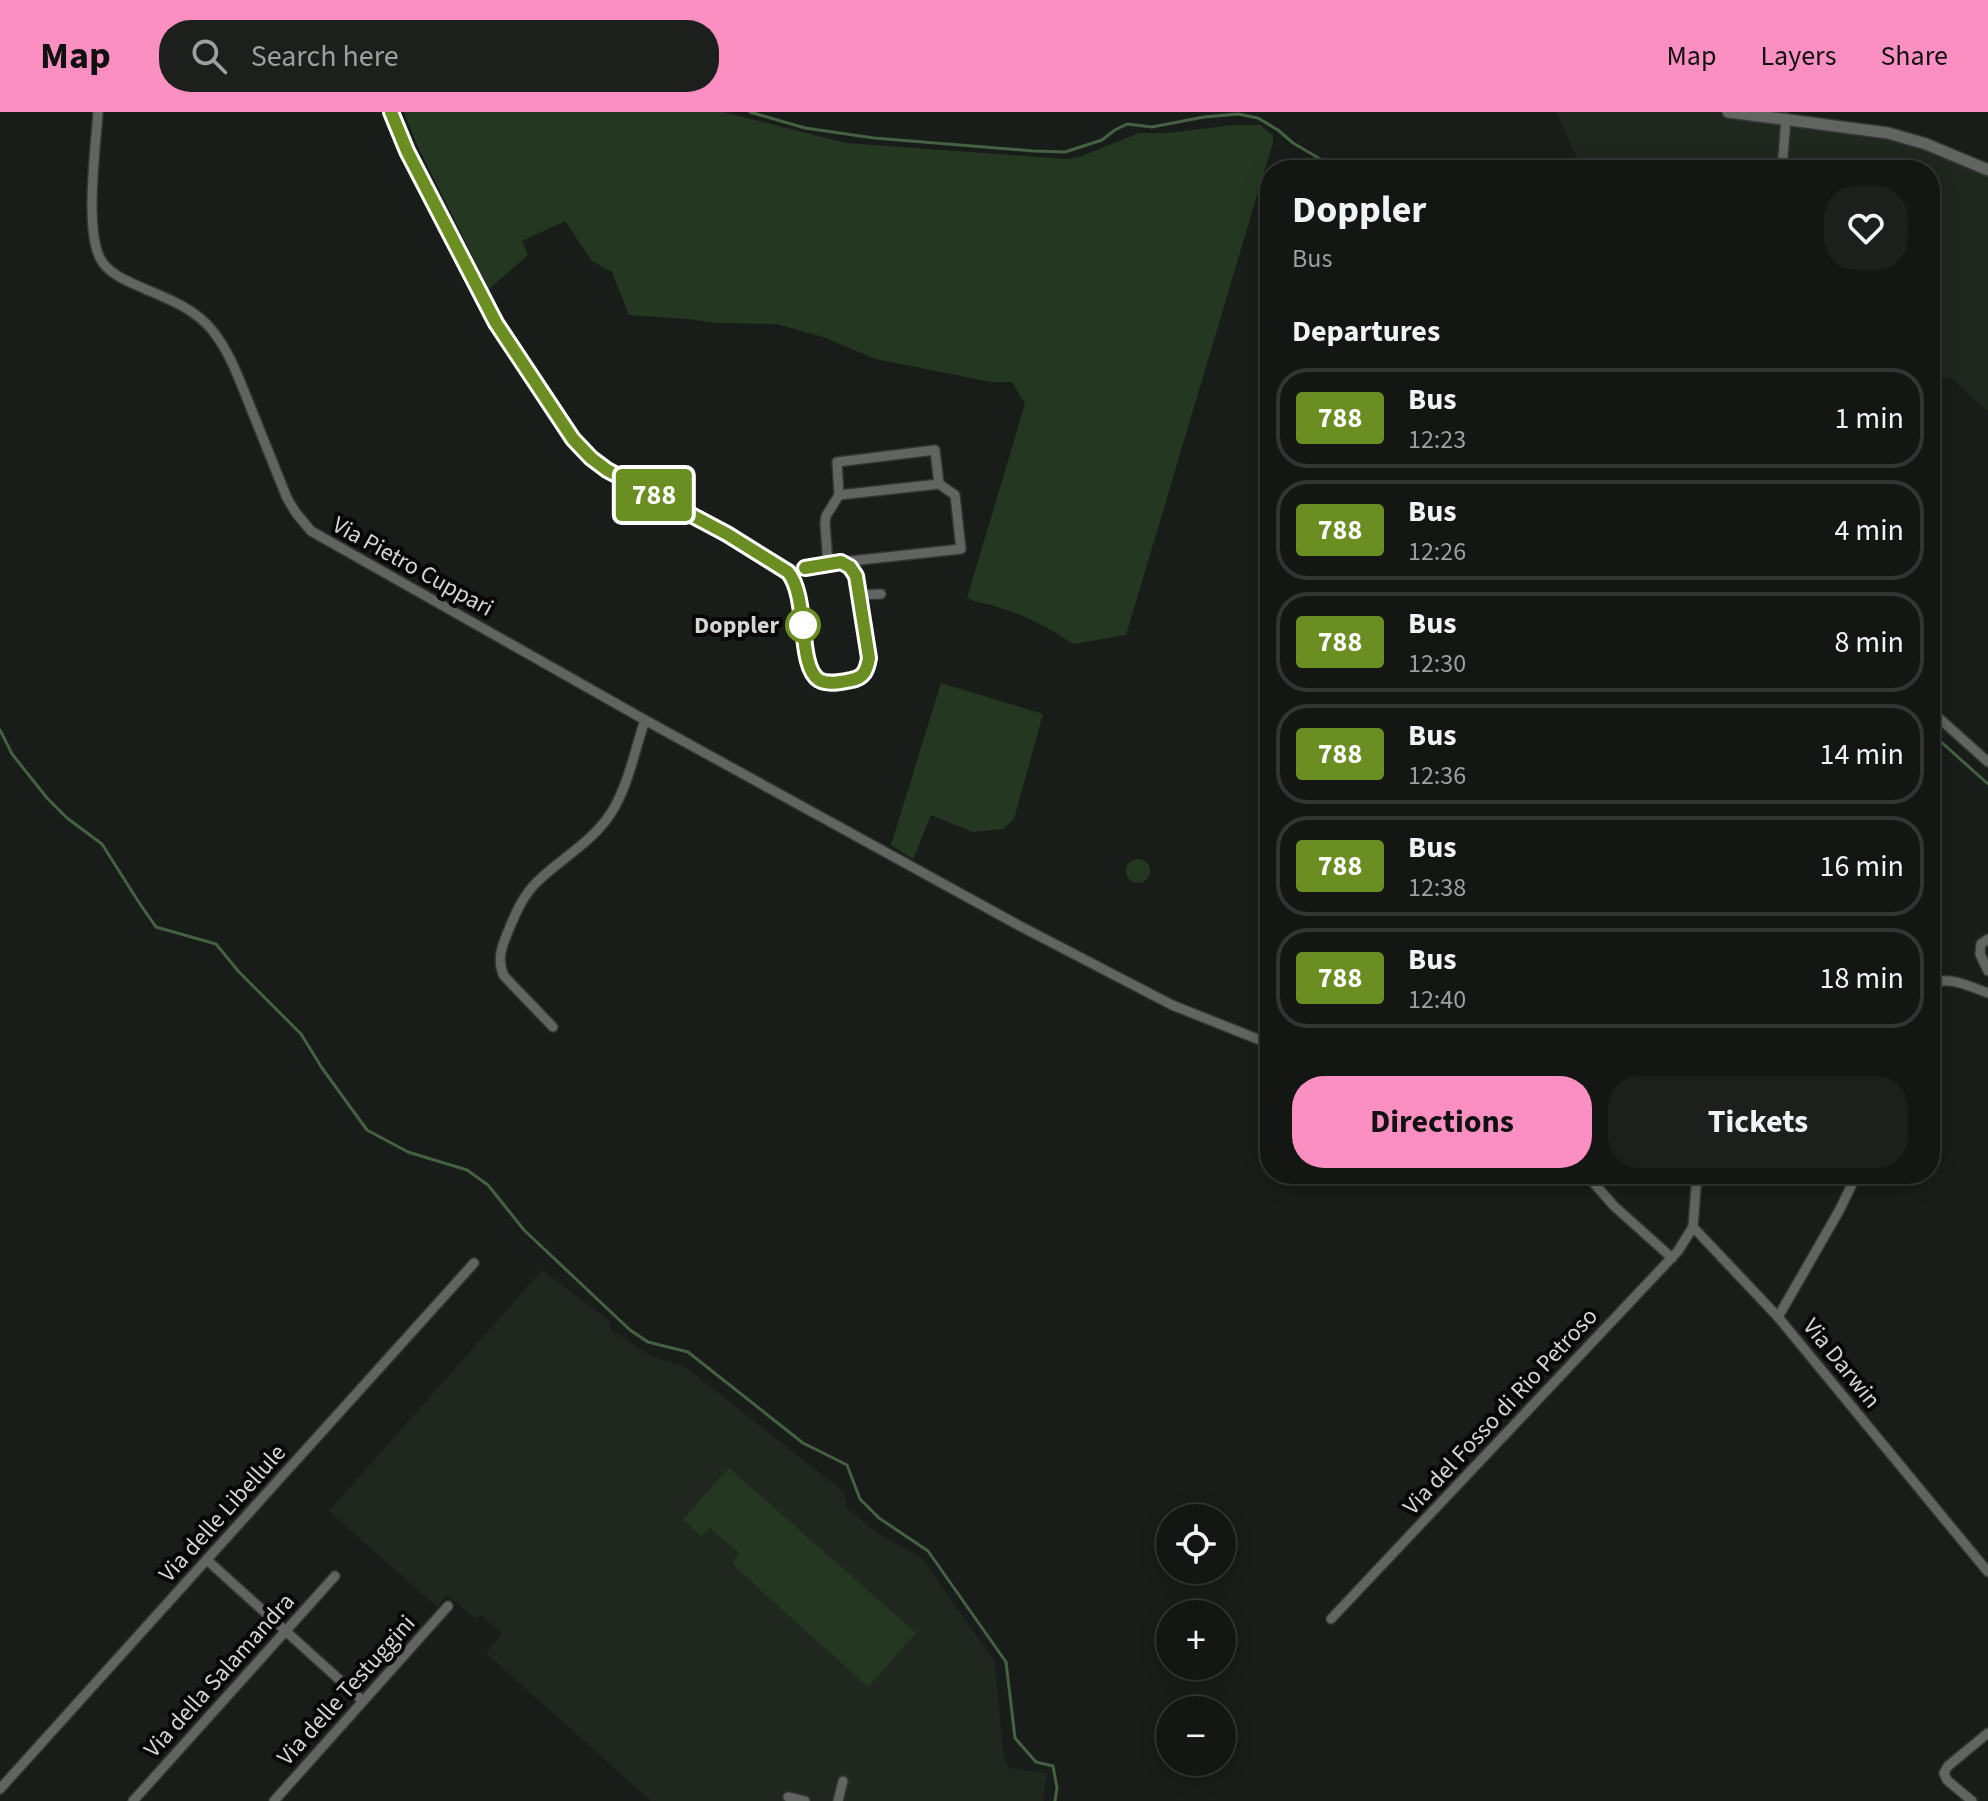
<!DOCTYPE html>
<html lang="en">
<head>
<meta charset="utf-8">
<style>
	:root { --surface:#131613; --page:#1c1f1c; --text:#f1f3f6; --muted:#9d9fa0; --line:#323533; --accent:#fc8fc2 }
	body { margin:0; font-family:"Source Sans 3",sans-serif; background:var(--page); color:var(--text); height:100vh; display:flex; flex-direction:column; font-size:30px; white-space:nowrap }
	* { box-sizing:border-box; margin:0 }
	p { font-size:26px; color:var(--muted) }
	.icon { flex:none; width:44px; height:44px; fill:none; stroke:currentColor; stroke-width:2; stroke-linecap:round; stroke-linejoin:round }
	.map { position:relative; flex:1; overflow:hidden }
	.sheet { position:absolute; left:1260px; top:48px; width:680px; height:1024px; display:flex; flex-direction:column; background:var(--surface); border-radius:32px; box-shadow:0 4px 20px #0003,0 0 0 2px var(--line) }
	.sheet>* { flex:none }
	.badge { padding:0 16px; border-radius:6px; font-size:28px; line-height:52px }
	.fabs { position:absolute; left:1156px; top:1392px; display:grid; gap:16px }
	.fabs a { display:grid; place-items:center; width:80px; height:80px; border-radius:50%; background:var(--surface); box-shadow:0 4px 20px #0003,0 0 0 2px var(--line); font-size:40px }
	.map>.badge { position:absolute; translate:-50% -50%; box-shadow:0 0 0 4px #fff }
	h2 { padding:0 32px; font-size:30px; line-height:72px }
	.round { display:grid; place-items:center; flex:none; width:84px; height:84px; border-radius:32px; background:var(--page) }
	.headline { display:flex; align-items:center; justify-content:space-between; height:136px; padding:0 32px }
	h1 { font-size:38px; font-weight:700; line-height:60px }
	.primary-button { display:flex; gap:16px; margin-top:auto; padding:16px 32px }
	.primary-button a { flex:1; height:92px; border-radius:32px; background:var(--accent); color:#111; font-size:32px; font-weight:700; line-height:92px; text-align:center }
	.primary-button a+a { background:var(--page); color:var(--text) }
	ul { padding:0; list-style:none }
	li { display:flex; align-items:center; gap:24px; height:100px; margin:0 16px 12px; padding:0 16px; border:4px solid var(--line); border-radius:32px }
	li div { flex:1 }
	li b { display:block; font-size:30px }
	li em { font-style:normal }
	li .badge { min-width:88px; font-weight:700; text-align:center }
	header { display:flex; align-items:center; gap:48px; box-sizing:border-box; height:112px; padding:0 40px; background:var(--accent); color:#111 }
	header strong { font-size:38px }
	nav { display:flex; gap:44px; margin-inline-start:auto; font-size:28px }
	.search { width:560px; height:72px; background:var(--page); display:flex; align-items:center; gap:20px; box-sizing:border-box; padding:0 28px; border-radius:32px; color:var(--muted); font-size:30px }
	.map>svg:first-child { display:block }
	.built { fill:#20271f }
	.green { fill:#243821 }
	.lines { fill:none; stroke-linecap:round; stroke-linejoin:round }
	.stream { stroke:#456042; stroke-width:3 }
	.minor-casing { stroke:#333733; stroke-width:12 }
	.tertiary-casing { stroke:#333733; stroke-width:14 }
	.minor { stroke:#626462; stroke-width:9 }
	.tertiary { stroke:#626462; stroke-width:11 }
	.line-casing { stroke:#fff; stroke-width:18 }
	.line { stroke:#6b8e23; stroke-width:12 }
	.stop-dot { fill:#fff; stroke:#6b8e23; stroke-width:4 }
	.labels { text-anchor:middle; stroke-width:8; stroke-linejoin:round; paint-order:stroke }
	.street-label { font-size:24px; fill:#d4d6d4; stroke:#060706 }
	.stop-label { font-size:24px; font-weight:bold; fill:#d4d6d4; stroke:#060706; text-anchor:end }
</style>
</head>
<body>
<header>
<strong>Map</strong>
<div class="search"><svg class="icon" aria-label="search" viewBox="0 0 24 24"><circle cx="10" cy="10" r="6"/><path d="M15 15l6 6"/></svg>Search here</div>
<nav><a>Map</a><a>Layers</a><a>Share</a></nav>
</header>
<div class="map">
<svg width="1988" height="1689" viewBox="0 0 1988 1689">
	<rect width="100%" height="100%" fill="#191d19"/>
	<!-- built -->
	<g class="built">
		<polygon points="1556,0 1727,0 1898,23 1988,56 1988,300 1952,266 1930,264 1930,58 1582,58"/>
		<polygon points="542,1158 609,1208 610,1217 649,1243 687,1256 844,1380 847,1396 876,1420 922,1446 995,1550 1003,1640 1009,1656 1047,1661 1043,1689 651,1689 486,1541 502,1522 481,1503 476,1507 447,1483 437,1495 329,1399"/>
	</g>
	<!-- green -->
	<g class="green">
		<path d="M404,0H723L846,31L1067,47L1082,44L1139,21H1168L1233,13H1260L1273,23V30L1126,523L1073,532C1048,515 1021,501 991,493C982,491 975,490 967,486L1025,292L1012,270H991L876,247L823,225L777,212L714,211L689,207L629,203L612,160L592,149L565,109L522,129L528,143L489,177L418,35Z"/>
		<polygon points="941,571 1043,602 1014,707 1003,717 973,720 931,703 913,747 891,733"/>
		<circle cx="1138" cy="759" r="12"/>
		<polygon points="729,1356 916,1521 868,1575 732,1452 739,1441 710,1416 701,1424 683,1407"/>
	</g>
	<g class="lines">
		<!-- stream -->
		<g class="stream">
			<polyline points="750,0 805,16 874,26 1033,39 1065,40 1102,28 1115,18 1127,12 1152,15 1204,5 1238,2 1258,6 1278,18 1293,31 1339,58"/>
			<polyline points="0,618 12,642 47,686 67,706 102,732 138,789 156,815 216,832 239,860 301,922 322,956 367,1018 408,1040 467,1058 488,1073 524,1118 630,1218 648,1230 688,1240 803,1331 847,1353 860,1387 879,1406 928,1439 1006,1550 1015,1626 1036,1650 1053,1654 1057,1676 1055,1689"/>
			<polyline points="1930,620 1988,672"/>
		</g>
		<defs>
			<g id="minor">
				<path d="M98,0C96,34 83,125 103,151C114,165 130,170 145,177C169,187 195,197 212,218C229,239 238,264 248,289C261,322 274,354 287,386L296,401L311,419L645,608L1018,813L1172,893L1270,932"/>
				<path d="M391,0L407,39L496,211L573,327L591,346L607,358L727,422L788,460C810,486 796,546 816,565C822,571 831,570 839,570C845,569 852,569 857,567C863,564 866,559 868,553C870,541 861,473 855,462C851,456 847,454 841,450"/>
				<polyline points="1782,58 1786,6"/>
				<polyline points="839,383 939,372"/>
				<polyline points="788,460 841,450 961,437 955,383 939,372 935,338 837,350 839,383 826,404 825,411 828,452"/>
				<polyline points="860,483 881,482"/>
				<polyline points="1930,598 1988,650"/>
				<polyline points="1988,827 1981,832 1980,842 1988,859"/>
				<path d="M1930,873C1948,862 1970,875 1988,881"/>
				<path d="M553,915L504,864C497,850 501,836 507,822C514,805 521,787 534,773C558,748 592,731 611,701C628,675 635,637 645,608"/>
				<polyline points="1586,1062 1614,1094 1672,1146"/>
				<polyline points="1693,1115 1778,1205 1988,1460"/>
				<polyline points="1778,1205 1839,1099 1857,1062"/>
				<polyline points="207,1448 363,1589"/>
				<polyline points="1331,1507 1678,1139 1693,1115 1697,1062"/>
				<polyline points="0,1677 474,1151"/>
				<polyline points="788,1685 805,1689"/>
				<polyline points="133,1689 335,1464"/>
				<polyline points="274,1689 448,1494"/>
				<polyline points="838,1689 843,1669"/>
				<polyline points="1972,1689 1947,1668 1944,1661 1948,1654 1988,1621"/>
			</g>
			<polyline id="tertiary" points="1728,0 1888,21 1926,32 1988,58"/>
		</defs>
		<!-- minor casing -->
		<use href="#minor" class="minor-casing"/>
		<!-- tertiary casing -->
		<use href="#tertiary" class="tertiary-casing"/>
		<!-- minor -->
		<use href="#minor" class="minor"/>
		<!-- tertiary -->
		<use href="#tertiary" class="tertiary"/>
	</g>
	<g class="lines">
		<defs>
			<path id="line" d="M391,0L407,39L496,211L573,327L591,346L607,358L727,422L788,460C809,485 797,554 819,568C828,573 841,570 851,568C864,566 867,558 869,546L856,464L850,455L841,450L805,456"/>
		</defs>
		<!-- line casing -->
		<use href="#line" class="line-casing"/>
		<!-- line -->
		<use href="#line" class="line"/>
	</g>
	<!-- markers -->
	<circle class="stop-dot" cx="803" cy="513" r="16"/>
	<g class="labels">
		<!-- street labels -->
		<g class="street-label">
			<text transform="translate(413 454) rotate(29)" y="8">Via Pietro Cuppari</text>
			<text transform="translate(1842 1251) rotate(51)" y="8">Via Darwin</text>
			<text transform="translate(1500 1299) rotate(-47)" y="8">Via del Fosso di Rio Petroso</text>
			<text transform="translate(222 1401) rotate(-48)" y="8">Via delle Libellule</text>
			<text transform="translate(219 1563) rotate(-48)" y="8">Via della Salamandra</text>
			<text transform="translate(346 1578) rotate(-48)" y="8">Via delle Testuggini</text>
		</g>
		<!-- stop labels -->
		<g class="stop-label">
			<text x="779" y="521">Doppler</text>
		</g>
	</g>
</svg>
<div class="fabs">
<a><svg class="icon" aria-label="locate" viewBox="0 0 24 24"><circle cx="12" cy="12" r="6"/><path d="M12 2v4M12 18v4M2 12h4M18 12h4"/></svg></a>
<a>+</a>
<a>−</a>
</div>
<b class="badge" style="left:654px;top:383px;background:#6b8e23;color:#fff">788</b>
<section class="sheet">
<div class="headline"><div><h1>Doppler</h1><p>Bus</p></div><a class="round"><svg class="icon" aria-label="heart" viewBox="0 0 24 24"><path d="M12 20l-8-8c-3-5 5-10 8-4 3-6 11-1 8 4z"/></svg></a></div>
<h2>Departures</h2>
<ul>
<li><span class="badge" style="background:#6b8e23;color:#fff">788</span><div><b>Bus</b><p>12:23</p></div><em>1 min</em></li>
<li><span class="badge" style="background:#6b8e23;color:#fff">788</span><div><b>Bus</b><p>12:26</p></div><em>4 min</em></li>
<li><span class="badge" style="background:#6b8e23;color:#fff">788</span><div><b>Bus</b><p>12:30</p></div><em>8 min</em></li>
<li><span class="badge" style="background:#6b8e23;color:#fff">788</span><div><b>Bus</b><p>12:36</p></div><em>14 min</em></li>
<li><span class="badge" style="background:#6b8e23;color:#fff">788</span><div><b>Bus</b><p>12:38</p></div><em>16 min</em></li>
<li><span class="badge" style="background:#6b8e23;color:#fff">788</span><div><b>Bus</b><p>12:40</p></div><em>18 min</em></li>
</ul>
<div class="primary-button"><a>Directions</a><a>Tickets</a></div>
</section>
</div>
</body>
</html>
